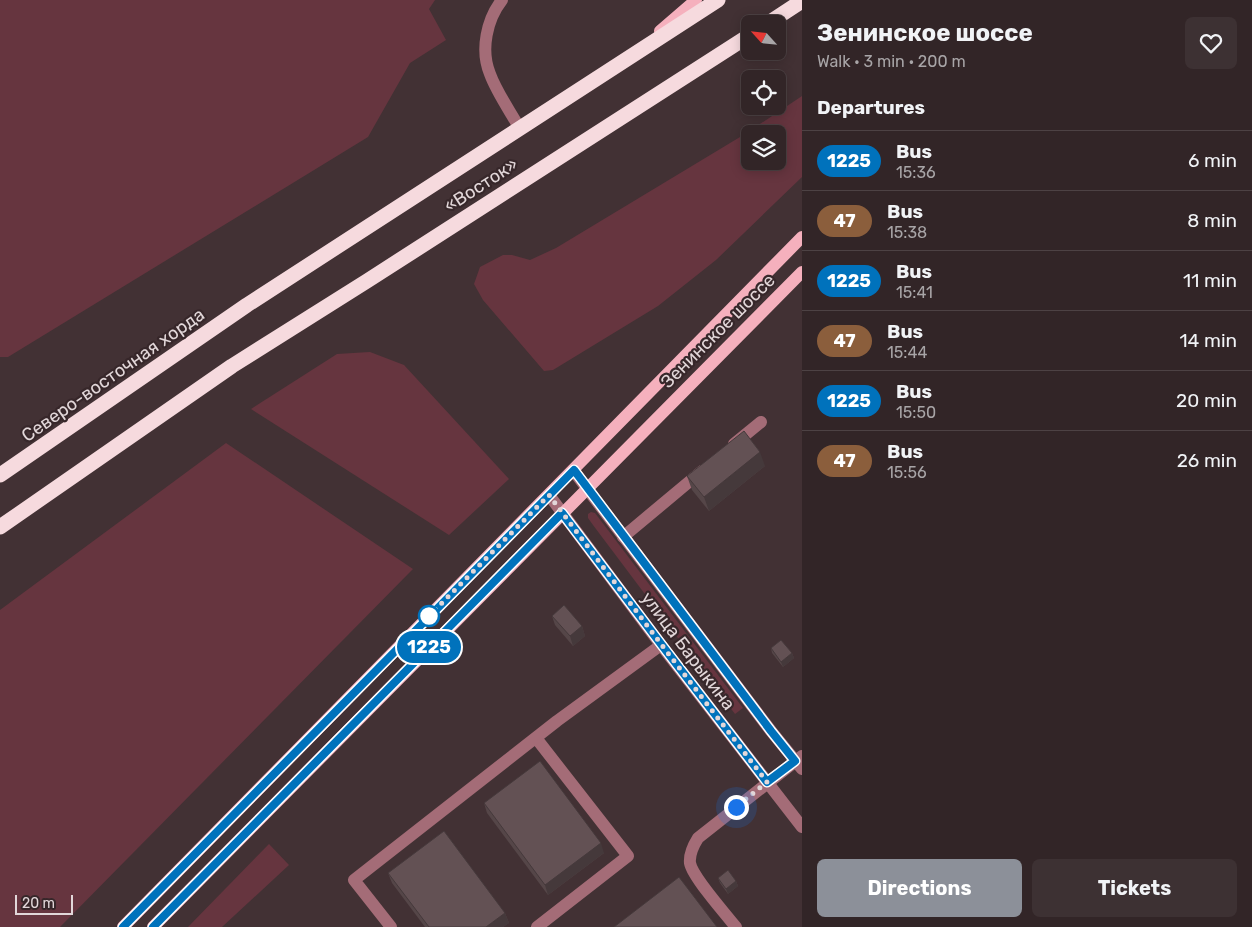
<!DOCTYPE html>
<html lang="en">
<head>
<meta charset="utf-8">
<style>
	:root { --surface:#322527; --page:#3d3133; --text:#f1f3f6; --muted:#a8a5a7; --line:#4d4244; --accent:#8c9099 }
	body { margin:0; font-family:Rubik,sans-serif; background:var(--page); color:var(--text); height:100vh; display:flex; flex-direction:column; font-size:19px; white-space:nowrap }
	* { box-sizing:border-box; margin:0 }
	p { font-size:16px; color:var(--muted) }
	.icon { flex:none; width:28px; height:28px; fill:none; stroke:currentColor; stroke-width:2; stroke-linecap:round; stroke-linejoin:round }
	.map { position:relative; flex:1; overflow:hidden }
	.details { display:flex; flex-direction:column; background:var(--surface); width:450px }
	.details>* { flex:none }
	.badge { padding:0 10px; border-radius:16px; font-size:18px; line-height:32px }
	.needle { width:32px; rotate:297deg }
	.controls { position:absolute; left:741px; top:15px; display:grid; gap:10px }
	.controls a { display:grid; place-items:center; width:45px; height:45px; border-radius:8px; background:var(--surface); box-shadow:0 2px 12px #0003,0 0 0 1px var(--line); font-size:25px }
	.scale { position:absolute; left:15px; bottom:12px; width:58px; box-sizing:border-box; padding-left:5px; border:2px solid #e2d7d9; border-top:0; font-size:14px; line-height:18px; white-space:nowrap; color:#e2d7d9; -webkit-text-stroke:4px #37272a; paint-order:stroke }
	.you { position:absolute; width:25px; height:25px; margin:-12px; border:4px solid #fff; border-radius:50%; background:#1a73e8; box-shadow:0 0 0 8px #1a73e833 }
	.map>.badge { position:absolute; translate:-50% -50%; box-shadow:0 0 0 2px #fff }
	h2 { padding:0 15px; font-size:19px; line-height:45px }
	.round { display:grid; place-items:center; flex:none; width:52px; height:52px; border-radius:8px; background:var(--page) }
	.head { display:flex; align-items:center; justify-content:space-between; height:85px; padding:0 15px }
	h1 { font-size:24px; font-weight:700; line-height:38px }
	.button { display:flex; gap:10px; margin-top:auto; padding:10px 15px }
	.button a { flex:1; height:58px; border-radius:8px; background:var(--accent); color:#fff; font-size:20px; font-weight:700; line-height:58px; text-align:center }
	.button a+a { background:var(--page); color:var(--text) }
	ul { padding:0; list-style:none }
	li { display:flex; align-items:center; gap:15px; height:60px; padding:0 15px; border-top:1px solid var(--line) }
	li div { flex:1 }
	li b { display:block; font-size:19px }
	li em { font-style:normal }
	li .badge { min-width:55px; font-weight:700; text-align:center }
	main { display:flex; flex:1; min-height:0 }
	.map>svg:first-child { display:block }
	.green { fill:#66353f; fill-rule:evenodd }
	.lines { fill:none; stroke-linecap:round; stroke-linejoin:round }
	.minor { stroke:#a46c77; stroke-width:12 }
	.major { stroke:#f5b0bd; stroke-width:12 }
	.highway { stroke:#f6dade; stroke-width:15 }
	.wall { fill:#554648 }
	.shaded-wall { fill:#45393b }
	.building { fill:#635154; stroke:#45393b }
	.line-casing { stroke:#fff; stroke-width:11 }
	.line { stroke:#0072bc; stroke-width:8 }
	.walk { stroke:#e2d7d9; stroke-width:5; stroke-dasharray:0 9 }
	.stop-dot { fill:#fff; stroke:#0072bc; stroke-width:2.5 }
	.labels { text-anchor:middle; stroke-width:4.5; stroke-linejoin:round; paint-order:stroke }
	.street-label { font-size:18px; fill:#e2d7d9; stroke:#37272a }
</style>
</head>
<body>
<main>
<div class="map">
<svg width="802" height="927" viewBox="0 0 802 927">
	<rect width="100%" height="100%" fill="#423134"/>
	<!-- green -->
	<g class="green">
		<polygon points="0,0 435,0 429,9 446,40 410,63 368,137 8,357 0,357"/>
		<path d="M802,96V177L716,260L658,306L553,370L544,371L483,300L474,284L480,267L503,255H512L530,260L556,248L745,134ZM750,134H778V161H750Z"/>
		<polygon points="370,352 404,365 509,479 449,535 251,409 337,354"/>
		<polygon points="226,443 413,569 60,927 0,927 0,610"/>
		<polygon points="591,512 595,513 743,708 735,714 593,525 588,518 588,514"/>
		<polygon points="269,844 289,865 222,927 188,927"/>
	</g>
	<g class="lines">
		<!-- minor -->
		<g class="minor">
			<path d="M502,0C487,19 480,50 490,74C497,93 510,111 520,129"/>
			<polyline points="734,444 761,422"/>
			<polyline points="573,470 771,731 802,769"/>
			<polyline points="549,495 661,645 802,827"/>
			<polyline points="623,537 702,471"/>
			<polyline points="536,738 628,856 537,927"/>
			<polyline points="391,927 354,880 557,721 661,645"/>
			<path d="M736,927C726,915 692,876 690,863C689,854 693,846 698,838L802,756"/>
		</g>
		<!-- major -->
		<g class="major">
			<polyline points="660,31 696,0"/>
			<polyline points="123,927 802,237"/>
			<polyline points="153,927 802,272"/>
		</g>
		<!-- highway -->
		<g class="highway">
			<polyline points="767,24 802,1"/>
			<polyline points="0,475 247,305 718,0"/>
			<polyline points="0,527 232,366 367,281 750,35"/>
		</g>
	</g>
	<!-- wall -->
	<g class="wall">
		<polygon points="765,466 709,511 692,490 687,476"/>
		<polygon points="552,616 582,626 585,636 573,646 555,625"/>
		<polygon points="771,648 792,653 794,658 783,667 772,653"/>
		<polygon points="484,803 604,853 548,895 487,813"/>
		<polygon points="388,873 505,913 509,923 503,927 425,927 392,883"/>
		<polygon points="718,878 736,881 738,886 728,894 720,883"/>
	</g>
	<!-- shaded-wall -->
	<g class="shaded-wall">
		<polygon points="760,452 765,466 709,511 704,497"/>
		<polygon points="582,626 585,636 573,646 570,636"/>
		<polygon points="792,653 794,658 783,667 781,662"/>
		<polygon points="601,843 604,853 548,895 545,885"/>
		<polygon points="736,881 738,886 728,894 726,889"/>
		<polygon points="505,913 509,923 503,927 486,927"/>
	</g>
	<!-- building -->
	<g class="building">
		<polygon points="744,431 760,452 704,497 687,476"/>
		<polygon points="564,605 582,626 570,636 552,616"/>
		<polygon points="781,640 792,653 781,662 771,648"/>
		<polygon points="540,761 601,843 545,885 484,803"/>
		<polygon points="444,831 505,913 486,927 429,927 388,873"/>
		<polygon points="728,870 736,881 726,889 718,878"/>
		<polygon points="679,877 717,927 614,927"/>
	</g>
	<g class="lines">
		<defs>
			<polyline id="line" points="123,927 574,470 771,731 795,761 767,782 661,644 562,513 153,927"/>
		</defs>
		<!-- line casing -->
		<use href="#line" class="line-casing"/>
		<!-- line -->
		<use href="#line" class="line"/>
		<!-- walk -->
		<polyline class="walk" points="429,616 549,495 661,644 767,782 736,807"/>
	</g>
	<!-- markers -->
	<circle class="stop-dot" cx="429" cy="616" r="10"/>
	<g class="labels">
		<!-- street labels -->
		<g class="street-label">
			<text transform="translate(481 185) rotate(-33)" y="6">«Восток»</text>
			<text transform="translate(718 331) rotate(-45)" y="6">Зенинское шоссе</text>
			<text transform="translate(113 375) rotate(-35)" y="6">Северо-восточная хорда</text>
			<text transform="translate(688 651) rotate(53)" y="6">улица Барыкина</text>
		</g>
	</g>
</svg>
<div class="controls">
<a><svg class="needle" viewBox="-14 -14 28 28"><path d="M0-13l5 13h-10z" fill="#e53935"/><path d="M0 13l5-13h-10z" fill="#a8a5a7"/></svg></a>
<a><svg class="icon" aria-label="locate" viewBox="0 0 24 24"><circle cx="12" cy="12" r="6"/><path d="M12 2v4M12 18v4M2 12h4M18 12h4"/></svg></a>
<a><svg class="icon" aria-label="layers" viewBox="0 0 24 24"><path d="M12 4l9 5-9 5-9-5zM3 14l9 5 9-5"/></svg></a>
</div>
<div class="scale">20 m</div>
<div class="you" style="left:736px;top:807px"></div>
<b class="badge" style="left:429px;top:647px;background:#0072bc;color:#fff">1225</b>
</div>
<section class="details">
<div class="head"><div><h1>Зенинское шоссе</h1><p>Walk · 3 min · 200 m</p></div><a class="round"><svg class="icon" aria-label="heart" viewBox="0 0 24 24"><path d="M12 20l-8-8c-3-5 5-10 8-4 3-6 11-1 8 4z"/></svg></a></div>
<h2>Departures</h2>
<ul>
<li><span class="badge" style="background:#0072bc;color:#fff">1225</span><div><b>Bus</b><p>15:36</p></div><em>6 min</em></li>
<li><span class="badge" style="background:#8b5e3c;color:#fff">47</span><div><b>Bus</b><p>15:38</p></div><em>8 min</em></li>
<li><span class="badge" style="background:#0072bc;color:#fff">1225</span><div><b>Bus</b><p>15:41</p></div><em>11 min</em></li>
<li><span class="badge" style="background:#8b5e3c;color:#fff">47</span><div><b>Bus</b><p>15:44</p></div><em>14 min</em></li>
<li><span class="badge" style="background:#0072bc;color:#fff">1225</span><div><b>Bus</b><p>15:50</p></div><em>20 min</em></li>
<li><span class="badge" style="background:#8b5e3c;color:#fff">47</span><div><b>Bus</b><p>15:56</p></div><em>26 min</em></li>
</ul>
<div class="button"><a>Directions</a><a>Tickets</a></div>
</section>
</main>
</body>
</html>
